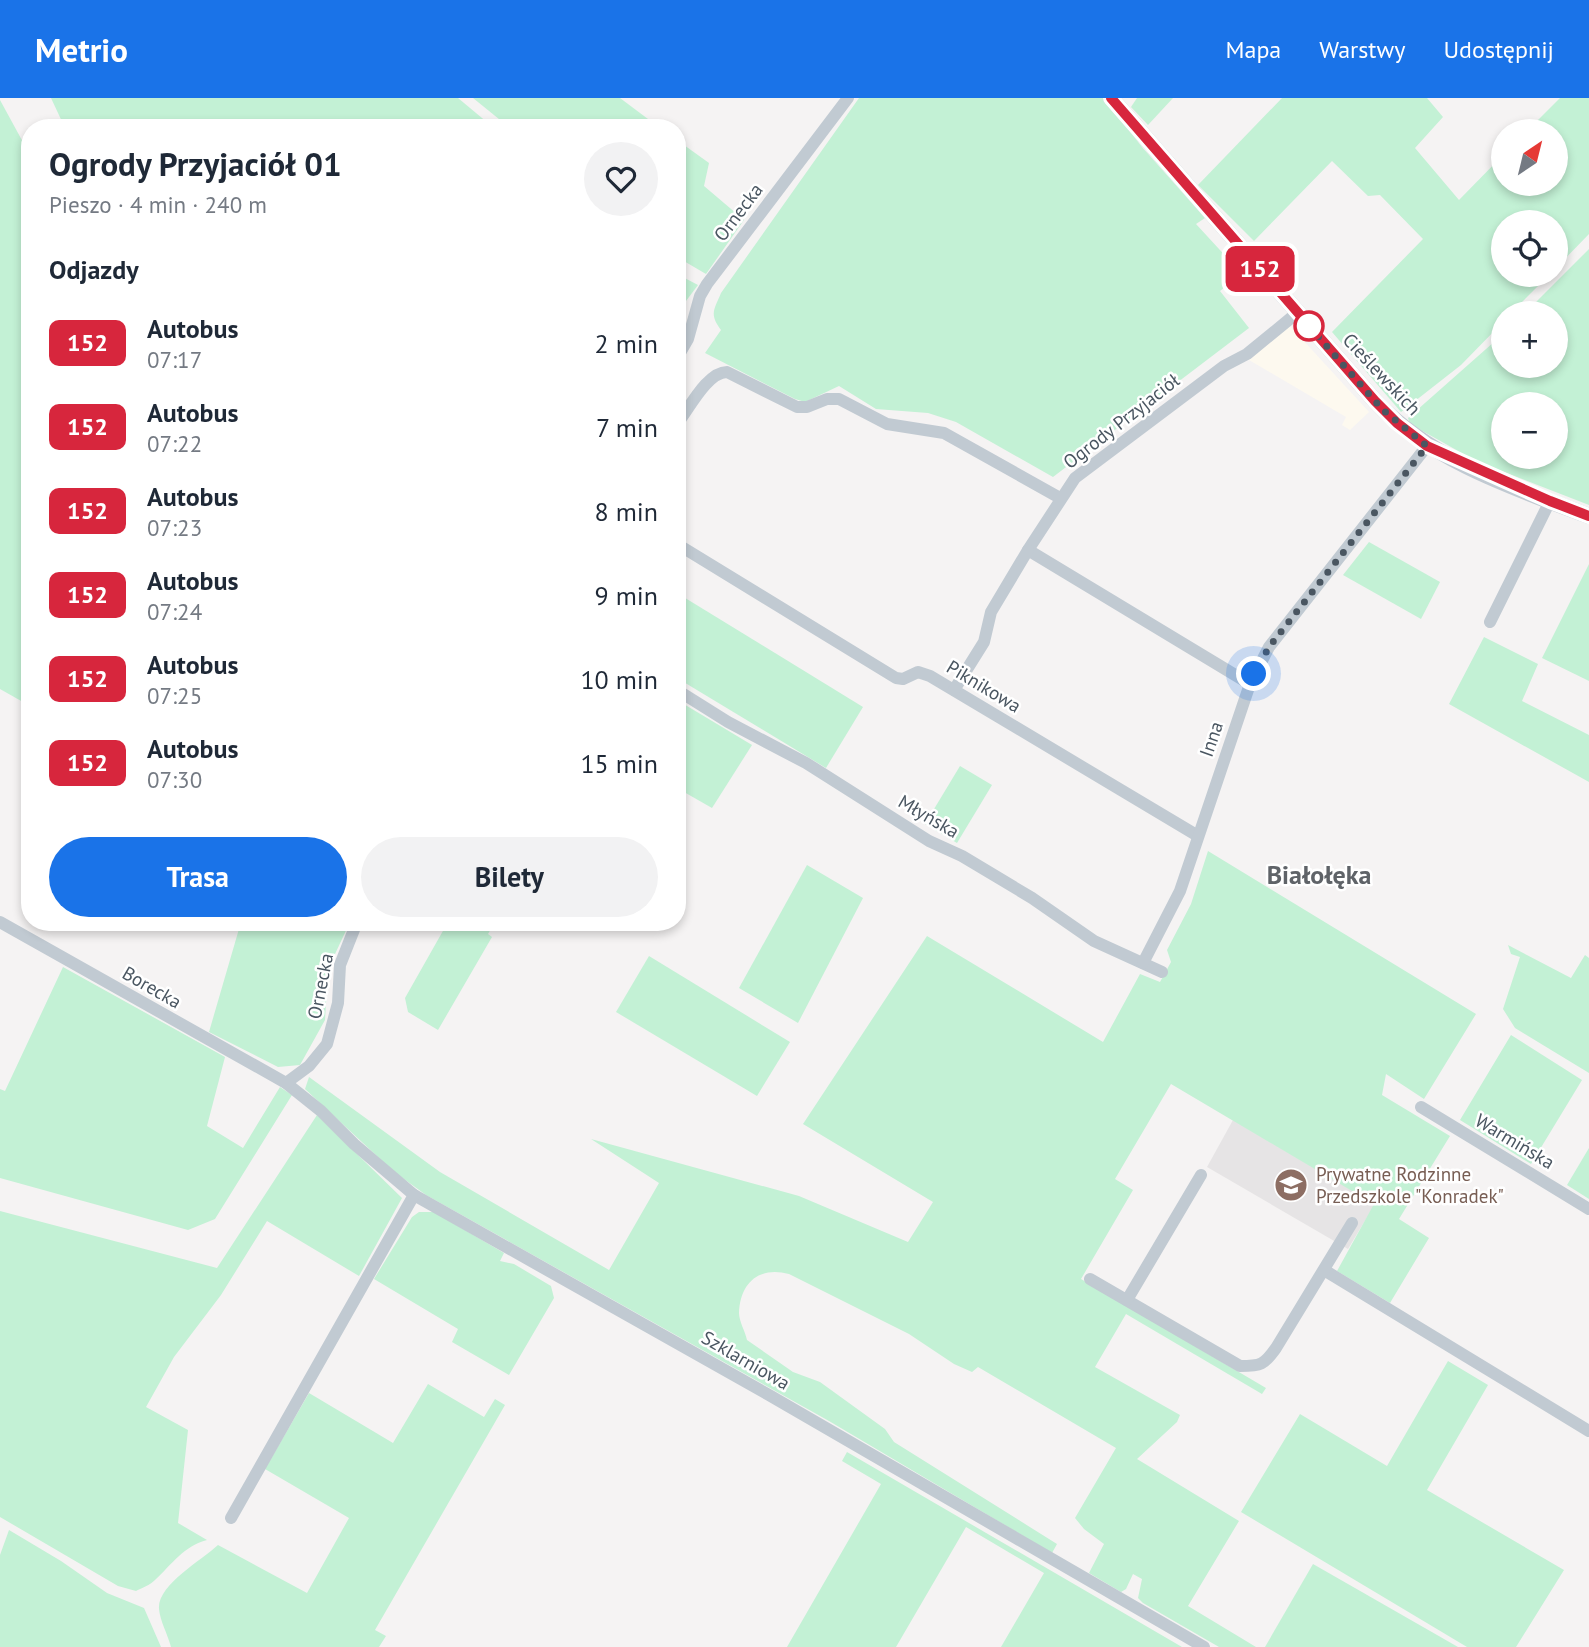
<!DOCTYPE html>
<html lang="pl">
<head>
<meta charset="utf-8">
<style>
	:root { --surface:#fff; --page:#f2f2f3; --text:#1f2937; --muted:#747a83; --accent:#1a73e8 }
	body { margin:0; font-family:"PT Sans",sans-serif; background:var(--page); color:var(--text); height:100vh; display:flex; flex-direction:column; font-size:26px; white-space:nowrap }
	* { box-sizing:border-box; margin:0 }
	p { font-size:23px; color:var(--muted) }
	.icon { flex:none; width:38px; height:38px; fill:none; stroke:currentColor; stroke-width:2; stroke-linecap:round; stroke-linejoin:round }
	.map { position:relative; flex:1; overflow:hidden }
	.drawer { position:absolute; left:21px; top:21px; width:665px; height:812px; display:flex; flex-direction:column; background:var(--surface); border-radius:28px; box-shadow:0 4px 10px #0003 }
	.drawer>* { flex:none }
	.badge { padding:0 14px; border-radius:10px; font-size:24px; line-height:46px }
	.needle { width:46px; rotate:35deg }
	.tools { position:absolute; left:1491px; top:21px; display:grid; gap:14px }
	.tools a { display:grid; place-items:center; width:77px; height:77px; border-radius:50%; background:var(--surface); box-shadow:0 4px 10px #0003; font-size:35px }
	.you { position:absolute; width:35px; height:35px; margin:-18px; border:5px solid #fff; border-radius:50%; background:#1a73e8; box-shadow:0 0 0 10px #1a73e833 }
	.map>.badge { position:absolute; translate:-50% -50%; box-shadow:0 0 0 4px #fff }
	h2 { padding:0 28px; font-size:26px; line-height:63px }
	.round { display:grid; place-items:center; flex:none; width:74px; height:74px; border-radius:37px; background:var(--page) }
	.overview { display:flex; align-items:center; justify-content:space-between; height:119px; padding:0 28px }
	h1 { font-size:33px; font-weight:600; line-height:52px }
	.primary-button { display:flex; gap:14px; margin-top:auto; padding:14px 28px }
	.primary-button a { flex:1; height:80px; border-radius:42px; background:var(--accent); color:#fff; font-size:28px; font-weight:600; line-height:80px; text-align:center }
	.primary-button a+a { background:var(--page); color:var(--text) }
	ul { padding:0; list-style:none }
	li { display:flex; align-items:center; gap:21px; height:84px; padding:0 28px }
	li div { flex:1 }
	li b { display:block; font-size:26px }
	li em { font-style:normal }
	li .badge { min-width:77px; font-weight:700; text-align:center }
	header { display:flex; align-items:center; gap:42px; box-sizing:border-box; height:98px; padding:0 35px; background:var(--accent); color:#fff }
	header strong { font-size:33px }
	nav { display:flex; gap:38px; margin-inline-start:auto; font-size:24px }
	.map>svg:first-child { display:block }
	.commercial { fill:#fdf9ef }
	.education { fill:#e6e4e5 }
	.green { fill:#c3f1d5; fill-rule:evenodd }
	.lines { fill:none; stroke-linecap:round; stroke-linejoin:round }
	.minor { stroke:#c1cad2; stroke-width:12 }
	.tertiary { stroke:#c1cad2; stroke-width:16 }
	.line-casing { stroke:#fff; stroke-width:16 }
	.line { stroke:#d7263d; stroke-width:10 }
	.walk { stroke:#4a5661; stroke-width:7; stroke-dasharray:0 12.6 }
	.stop-dot { fill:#fff; stroke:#d7263d; stroke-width:3.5 }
	.labels { text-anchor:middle; stroke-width:5; stroke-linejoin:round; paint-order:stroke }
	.street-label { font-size:19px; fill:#4a5661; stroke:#fff }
	.education-label { font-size:19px; fill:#785e54; stroke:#fff; text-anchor:start }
	.district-label { font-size:26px; font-weight:bold; fill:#5f6368; stroke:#fff }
</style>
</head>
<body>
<header>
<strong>Metrio</strong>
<nav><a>Mapa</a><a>Warstwy</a><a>Udostępnij</a></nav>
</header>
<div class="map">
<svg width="1589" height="1549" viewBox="0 0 1589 1549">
	<rect width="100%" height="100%" fill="#f5f3f3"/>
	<!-- commercial -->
	<polygon class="commercial" points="1290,228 1369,314 1350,332 1342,327 1346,319 1249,262"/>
	<!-- education -->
	<polygon class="education" points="1233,1022 1375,1106 1348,1151 1207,1069"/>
	<!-- green -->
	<g class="green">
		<polygon points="51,0 458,0 494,30 65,30"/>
		<polygon points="473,0 620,0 660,30 510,30"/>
		<path d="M859,0H1104L1142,49L1205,120L1196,126L1242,176L1220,193L1249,230L1053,379L956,324L928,315L876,311L839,288L805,304L795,301L705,255L721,232C709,216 714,212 721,195Z"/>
		<polygon points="1137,0 1173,0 1148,27 1131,9"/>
		<polygon points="1282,0 1427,0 1443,19 1415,50 1459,102 1503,57 1503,86 1556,86 1556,33 1527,33 1560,0 1589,0 1589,136 1556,170 1556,124 1503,124 1503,177 1549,177 1511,215 1503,215 1503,224 1461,267 1401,314 1332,234 1423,141 1380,97 1368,98 1332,63 1254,143 1198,87"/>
		<polygon points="0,2 30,57 30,608 0,591"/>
		<polygon points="677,42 709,65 704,88 744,122 706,176 677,159"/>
		<path d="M1589,151V407L1476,363L1410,326L1408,320L1503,236V268H1556V215H1525ZM1503,306H1556V359H1503Z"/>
		<polygon points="677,176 698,187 686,203 677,250"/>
		<polygon points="1369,444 1440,484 1421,521 1343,477"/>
		<polygon points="1589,466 1589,583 1542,560"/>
		<polygon points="677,495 863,609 826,670 677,580"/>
		<polygon points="1484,539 1538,566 1522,603 1589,637 1589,684 1449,606"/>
		<polygon points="677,602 752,647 712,710 677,690"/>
		<polygon points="960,668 992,687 957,745 925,726"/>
		<path d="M1208,753L1476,916L1424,1001L1386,976L1382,997L1450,1038L1399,1121L1429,1140L1390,1205L1337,1173L1374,1106L1171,986L1115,1081L1133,1092L1081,1181L1266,1290L1262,1296L1126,1216L1095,1269L1180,1317L1177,1324L1137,1361L1239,1423L1188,1508L1256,1549H1219L1143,1505L1138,1500L1142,1481L1133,1476L1126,1491L1121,1494L1089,1475L1104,1446L1084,1431L1075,1420L1116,1350L978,1269L972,1274L954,1266L909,1236L789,1176C760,1168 740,1184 739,1215C739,1223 745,1233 747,1242L793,1274L820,1284L885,1331L894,1344L1057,1446L1052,1455L829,1323L426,1097L393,1073L305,991L309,979L440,1074L609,1172L659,1085L591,1041L799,1098L908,1144L933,1104L803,1026L927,838L1103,944L1140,876L1160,884L1171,864L1167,852L1191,806Z"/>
		<polygon points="807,767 863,800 798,925 739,890"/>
		<polygon points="241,824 350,824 328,871 325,922 300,967 278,969 209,934"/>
		<polygon points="448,824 495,824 488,836 492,839 438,932 408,914 405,900"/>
		<polygon points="1508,847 1571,880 1585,857 1589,860 1589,975 1515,930 1503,911 1520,859 1511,856"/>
		<polygon points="649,858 790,944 757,998 616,914"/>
		<polygon points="63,869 225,959 207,1028 243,1050 280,989 292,997 215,1121 188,1132 0,1080 0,991 5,993"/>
		<polygon points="1511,937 1582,982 1531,1066 1460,1022"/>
		<path d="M317,1017L402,1100L359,1178L267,1123L221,1197L174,1259L146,1309L188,1332L178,1425L207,1442C184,1448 172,1466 155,1482C150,1487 142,1490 136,1493L118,1488L0,1419V1113L217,1170Z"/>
		<polygon points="1589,1050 1589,1101 1567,1087"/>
		<polygon points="419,1114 434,1114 504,1155 500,1163 514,1166 551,1188 554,1200 509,1277 452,1244 458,1231 374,1181 412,1119"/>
		<polygon points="1448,1263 1488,1287 1427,1392 1564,1472 1516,1549 1467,1549 1241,1414 1300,1316 1387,1368"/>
		<path d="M428,1286L484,1319L495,1301L505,1307L375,1532L386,1538L379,1549H171C168,1537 160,1523 159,1511C157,1487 202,1462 218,1447L307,1495L349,1420L265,1371L309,1295L393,1345Z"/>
		<polygon points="847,1354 1182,1549 1001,1549 1044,1475 966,1429 896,1549 787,1549 881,1386 842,1363"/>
		<polygon points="9,1432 61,1463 107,1495 144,1510 161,1549 0,1549 0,1457"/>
		<polygon points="1313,1466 1458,1549 1265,1549"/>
	</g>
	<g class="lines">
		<!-- minor -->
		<g class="minor">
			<polyline points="677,260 688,241 700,198 707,186 848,0"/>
			<path d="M677,326C689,311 707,274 727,274L797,309H807L827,301H839L887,326L944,335L1060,400"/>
			<polyline points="677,446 896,580 903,581 918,574 930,578 1198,738"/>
			<polyline points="1490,524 1550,403"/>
			<polyline points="1250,586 1028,452 1075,380 1224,268 1247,256 1297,215"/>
			<polyline points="677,592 728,624 806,665 929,743 962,758 1032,800 1094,843 1162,874"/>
			<polyline points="954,592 984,544 991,514 1028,452"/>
			<polyline points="0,824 286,985 321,1013 354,1046 414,1097 769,1297 1204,1549"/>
			<polyline points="1143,865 1180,793 1250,586 1269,549 1427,348"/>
			<polyline points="286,985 309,968 327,946 338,905 340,867 357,824"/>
			<polyline points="1421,1009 1589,1111"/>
			<polyline points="1324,1172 1589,1333"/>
			<path d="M1090,1181L1240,1268C1261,1268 1264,1267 1276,1250L1352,1125"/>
			<polyline points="1127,1202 1201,1077"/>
			<polyline points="231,1420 414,1097"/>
		</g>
		<!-- tertiary -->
		<path class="tertiary" d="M1111,0L1375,303C1430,362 1514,390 1589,418"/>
	</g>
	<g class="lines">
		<defs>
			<polyline id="line" points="1111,0 1375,303 1397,325 1427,348 1550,403 1589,418"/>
		</defs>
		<!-- line casing -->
		<use href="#line" class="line-casing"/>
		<!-- line -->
		<use href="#line" class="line"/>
		<!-- walk -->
		<polyline class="walk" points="1254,576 1269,549 1427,348 1383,312 1309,228"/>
	</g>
	<!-- icons -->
	<defs>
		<symbol id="school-disc" viewBox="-11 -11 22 22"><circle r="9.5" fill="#8d6e63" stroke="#fff"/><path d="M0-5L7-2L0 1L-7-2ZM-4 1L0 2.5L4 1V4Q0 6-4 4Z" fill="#fff"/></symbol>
	</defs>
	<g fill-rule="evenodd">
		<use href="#school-disc" x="1272" y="1068" width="38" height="38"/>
	</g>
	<!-- markers -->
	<circle class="stop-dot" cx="1309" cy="228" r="14"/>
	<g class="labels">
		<!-- street labels -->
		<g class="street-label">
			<text transform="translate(738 114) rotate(-53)" y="7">Ornecka</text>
			<text transform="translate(1382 276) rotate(47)" y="7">Cieślewskich</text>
			<text transform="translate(1121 323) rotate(-38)" y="7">Ogrody Przyjaciół</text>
			<text transform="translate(984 588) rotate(31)" y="7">Piknikowa</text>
			<text transform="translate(1211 641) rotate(-71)" y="7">Inna</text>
			<text transform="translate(929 718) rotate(30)" y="7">Młyńska</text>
			<text transform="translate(320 888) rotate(-79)" y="7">Ornecka</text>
			<text transform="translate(152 889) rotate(30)" y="7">Borecka</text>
			<text transform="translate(1515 1043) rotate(31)" y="7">Warmińska</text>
			<text transform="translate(746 1262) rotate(30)" y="7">Szklarniowa</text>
		</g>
		<!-- education labels -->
		<g class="education-label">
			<text x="1316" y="1083">Prywatne Rodzinne<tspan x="1316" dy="22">Przedszkole "Konradek"</tspan></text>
		</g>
		<!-- district labels -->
		<g class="district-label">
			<text x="1319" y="786">Białołęka</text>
		</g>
	</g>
</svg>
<div class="tools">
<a><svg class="needle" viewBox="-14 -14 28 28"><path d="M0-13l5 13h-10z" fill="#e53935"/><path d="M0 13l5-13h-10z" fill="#747a83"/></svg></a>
<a><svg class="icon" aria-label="locate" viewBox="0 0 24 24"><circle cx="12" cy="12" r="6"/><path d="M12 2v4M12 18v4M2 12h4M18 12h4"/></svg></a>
<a>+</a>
<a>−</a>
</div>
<div class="you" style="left:1254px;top:576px"></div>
<b class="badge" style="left:1260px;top:171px;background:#d7263d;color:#fff">152</b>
<section class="drawer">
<div class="overview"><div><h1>Ogrody Przyjaciół 01</h1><p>Pieszo · 4 min · 240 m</p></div><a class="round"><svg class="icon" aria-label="heart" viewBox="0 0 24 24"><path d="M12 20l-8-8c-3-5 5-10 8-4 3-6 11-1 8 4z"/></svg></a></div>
<h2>Odjazdy</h2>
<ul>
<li><span class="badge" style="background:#d7263d;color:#fff">152</span><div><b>Autobus</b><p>07:17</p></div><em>2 min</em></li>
<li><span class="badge" style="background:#d7263d;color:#fff">152</span><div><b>Autobus</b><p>07:22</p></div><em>7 min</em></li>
<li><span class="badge" style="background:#d7263d;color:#fff">152</span><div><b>Autobus</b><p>07:23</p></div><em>8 min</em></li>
<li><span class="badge" style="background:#d7263d;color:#fff">152</span><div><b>Autobus</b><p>07:24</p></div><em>9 min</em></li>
<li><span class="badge" style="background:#d7263d;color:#fff">152</span><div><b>Autobus</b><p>07:25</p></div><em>10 min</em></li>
<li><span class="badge" style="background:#d7263d;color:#fff">152</span><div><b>Autobus</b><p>07:30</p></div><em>15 min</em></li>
</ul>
<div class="primary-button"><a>Trasa</a><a>Bilety</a></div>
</section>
</div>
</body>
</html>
